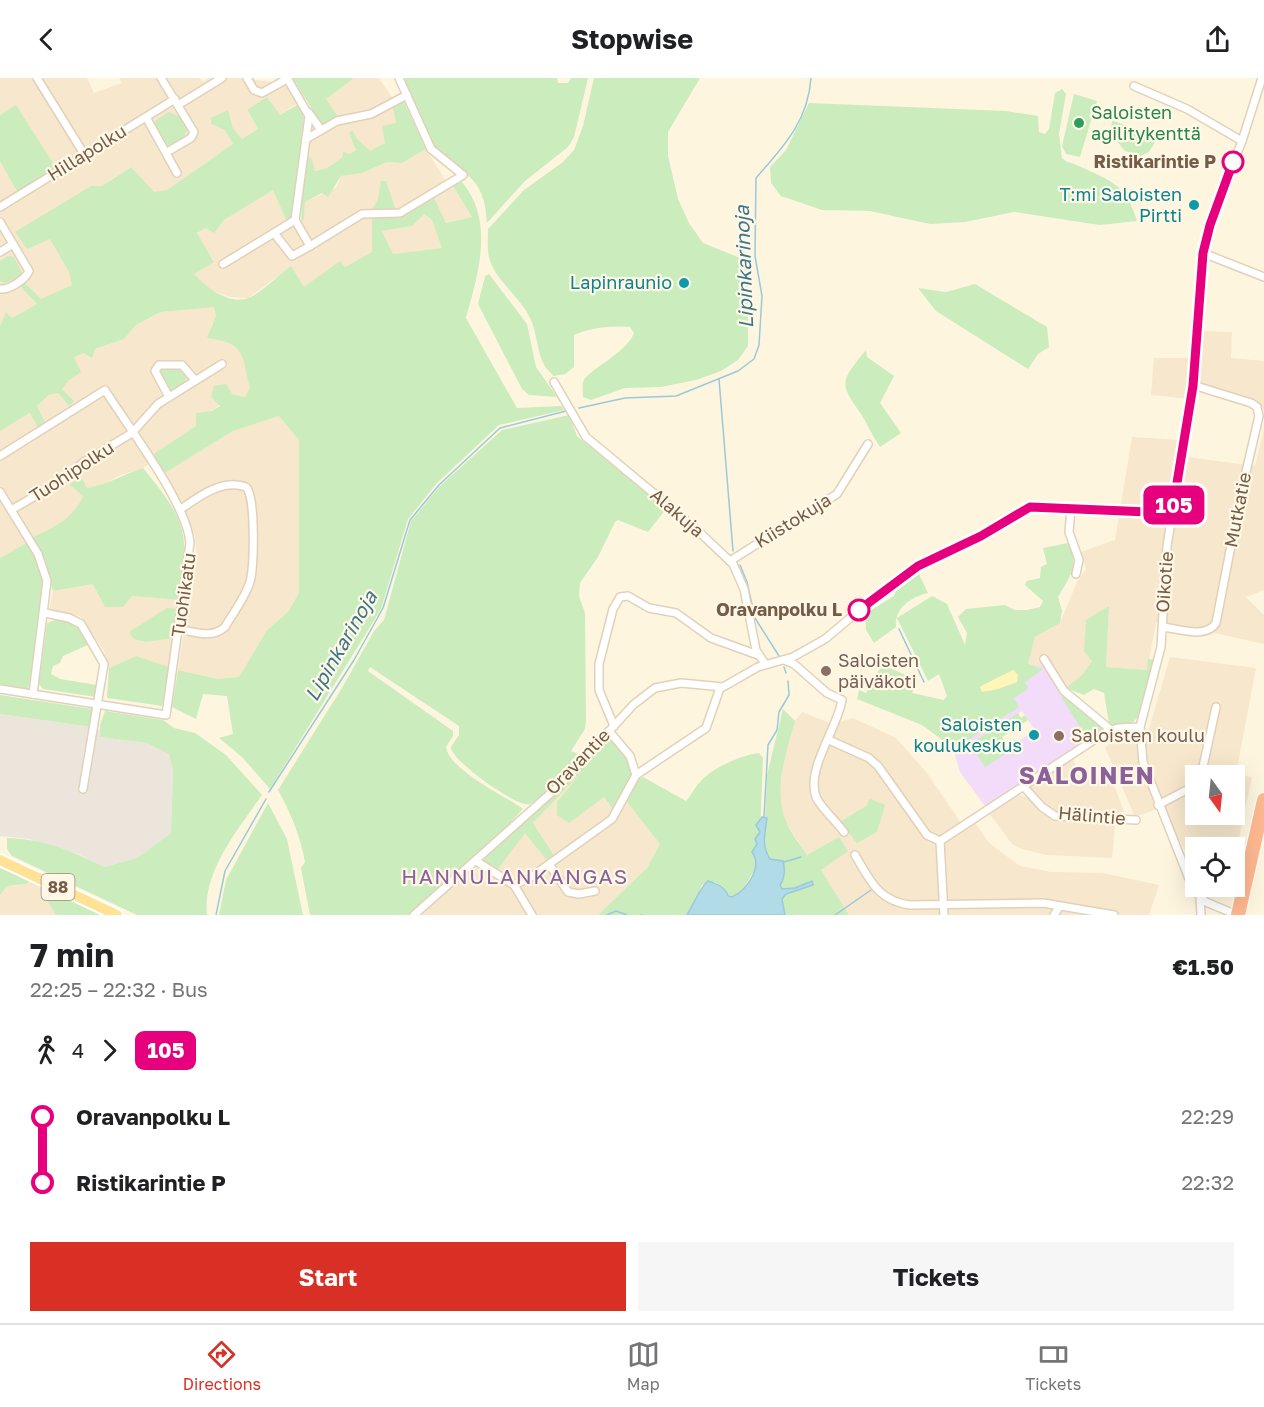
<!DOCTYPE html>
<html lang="en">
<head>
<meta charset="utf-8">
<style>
	:root { --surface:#fff; --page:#f6f6f6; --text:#202124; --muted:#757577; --line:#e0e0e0; --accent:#d93025 }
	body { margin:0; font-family:"Golos Text",sans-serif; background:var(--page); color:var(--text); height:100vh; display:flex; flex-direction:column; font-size:22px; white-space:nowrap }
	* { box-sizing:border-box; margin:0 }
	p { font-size:20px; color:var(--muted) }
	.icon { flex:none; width:33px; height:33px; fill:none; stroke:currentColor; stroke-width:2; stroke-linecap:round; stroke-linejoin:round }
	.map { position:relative; height:837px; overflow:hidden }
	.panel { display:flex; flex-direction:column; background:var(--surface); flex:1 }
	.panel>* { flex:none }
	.badge { padding:0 12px; border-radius:9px; font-size:21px; line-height:39px }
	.needle { width:39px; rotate:165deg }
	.tools { position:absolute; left:1185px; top:687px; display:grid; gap:12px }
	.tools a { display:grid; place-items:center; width:60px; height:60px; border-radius:0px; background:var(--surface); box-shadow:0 6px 24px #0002; font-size:30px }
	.map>.badge { position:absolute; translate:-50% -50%; box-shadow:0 0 0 3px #fff }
	.legs { display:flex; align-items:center; gap:9px; height:66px; padding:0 30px; font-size:20px }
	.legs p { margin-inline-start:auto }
	.summary { display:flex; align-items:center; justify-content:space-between; height:102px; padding:0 30px }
	h1 { font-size:33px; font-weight:700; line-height:45px }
	.primary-button { display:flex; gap:12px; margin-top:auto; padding:12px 30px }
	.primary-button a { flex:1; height:69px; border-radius:0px; background:var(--accent); color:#fff; font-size:24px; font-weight:700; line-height:69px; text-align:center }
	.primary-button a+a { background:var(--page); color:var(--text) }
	ul { padding:0 30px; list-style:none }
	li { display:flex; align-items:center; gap:21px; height:66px; font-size:22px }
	li i { display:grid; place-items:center; width:9px; height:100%; margin:0 8px; background:currentColor }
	li i::after { content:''; width:15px; height:15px; margin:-8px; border:4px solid; border-radius:50%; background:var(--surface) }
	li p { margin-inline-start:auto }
	li:first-child i { background:linear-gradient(#0000 50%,currentColor 0) }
	li:last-child i { background:linear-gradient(currentColor 50%,#0000 0) }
	header { display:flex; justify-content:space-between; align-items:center; height:78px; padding:0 30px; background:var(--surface); font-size:27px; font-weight:700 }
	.tabs { display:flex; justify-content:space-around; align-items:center; height:84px; border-top:2px solid var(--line); background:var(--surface); font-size:16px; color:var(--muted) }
	.tabs a { display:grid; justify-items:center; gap:3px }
	.tabs .active { color:var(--accent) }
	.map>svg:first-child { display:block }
	.residential { fill:#f6e7cd; fill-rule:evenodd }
	.industrial { fill:#ece5db }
	.education { fill:#f2dcfa; fill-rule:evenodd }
	.green { fill:#cbecbd; fill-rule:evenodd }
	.sand { fill:#fff6b8 }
	.water { fill:#b2dbe8; stroke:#98cadb; stroke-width:1.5 }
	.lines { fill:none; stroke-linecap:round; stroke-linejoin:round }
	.stream { stroke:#98cadb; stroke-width:1.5 }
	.street-casing { stroke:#e2d1ba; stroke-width:10 }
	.primary-casing { stroke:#fff; stroke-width:14 }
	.highway-casing { stroke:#fff; stroke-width:16 }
	.street { stroke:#fff; stroke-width:7 }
	.primary { stroke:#ffe295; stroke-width:10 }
	.highway { stroke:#fdb890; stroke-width:14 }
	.line-1-casing { stroke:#fff; stroke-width:14 }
	.line-1 { stroke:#e6007e; stroke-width:9 }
	.leisure-dot { fill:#2e9e5b; stroke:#fff8e7; stroke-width:2 }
	.stop-1-dot { fill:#fff; stroke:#e6007e; stroke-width:3 }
	.culture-dot { fill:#0f9aa8; stroke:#fff8e7; stroke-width:2 }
	.education-dot { fill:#8d6e63; stroke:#fff8e7; stroke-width:2 }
	.labels { text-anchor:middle; stroke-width:4.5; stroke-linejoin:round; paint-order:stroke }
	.shield { fill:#fff8e7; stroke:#9f8a76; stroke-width:1.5 }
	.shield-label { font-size:16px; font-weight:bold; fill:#765b45 }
	.leisure-label { font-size:18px; fill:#27864d; stroke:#fff8e7; text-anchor:start }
	.street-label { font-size:18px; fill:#765b45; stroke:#fff8e7 }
	.stop-label { font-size:18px; font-weight:bold; fill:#765b45; stroke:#fff8e7; text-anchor:end }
	.culture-label { font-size:18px; fill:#0d838f; stroke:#fff8e7; text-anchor:end }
	.education-label { font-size:18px; fill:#785e54; stroke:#fff8e7; text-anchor:start }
	.water-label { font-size:20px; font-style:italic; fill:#3d768b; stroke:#fff8e7 }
	.quarter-label { font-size:21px; letter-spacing:1.5px; fill:#8c609a; stroke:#fff8e7 }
	.district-label { font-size:24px; font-weight:bold; letter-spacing:1.5px; fill:#8c609a; stroke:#fff8e7 }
</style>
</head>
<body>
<header><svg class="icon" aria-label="back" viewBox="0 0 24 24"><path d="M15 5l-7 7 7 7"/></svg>Stopwise<svg class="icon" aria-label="share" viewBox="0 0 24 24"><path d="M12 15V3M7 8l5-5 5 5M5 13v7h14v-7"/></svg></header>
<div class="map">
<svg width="1264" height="837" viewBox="0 0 1264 837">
	<rect width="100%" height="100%" fill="#fef5df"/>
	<!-- residential -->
	<g class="residential">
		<polygon points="0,0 87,0 94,15 122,5 119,0 200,0 203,4 208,0 254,0 255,2 273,4 277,0 293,0 305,20 280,37 247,33 258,51 242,61 233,50 228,32 211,46 225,52 233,66 167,112 154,115 130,89 102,108 91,108 16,154 50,160 69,194 72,207 41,222 26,206 21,209 37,226 12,240 6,234 0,248 0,203 5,205 8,178 0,183 0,83 18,114 16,27 0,37"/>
		<polygon points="354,0 379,0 393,21 396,46 385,65 370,74 349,55 356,72 327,90 314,93 304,81 299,81 304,38 311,29 321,47 326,21"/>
		<polygon points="426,71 445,102 453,108 472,139 446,145 433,121 399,140 372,140 372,174 345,189 340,183 324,197 302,210 291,189 248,220 230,219 207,211 194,196 214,183 197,156 206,150 214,154 224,142 273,112 287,143 299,141 300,145 304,140 305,124 336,110 341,98 362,95 387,84 402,85"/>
		<polygon points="423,136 432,142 443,170 393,176 382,153 412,148"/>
		<polygon points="214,228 216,238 211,249 241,273 250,310 246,319 232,316 212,333 197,335 196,348 155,375 154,383 143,390 121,397 100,408 87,410 70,406 83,418 70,440 0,480 0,353 31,335 45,344 37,328 49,317 58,315 69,328 62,311 69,302 73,279 124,261 136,247 162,234"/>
		<polygon points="1202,253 1232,254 1231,280 1264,283 1264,332 1258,327 1190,307 1189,321 1151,317 1154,280 1201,280"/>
		<polygon points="279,338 299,362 299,515 288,534 267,552 239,599 219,601 178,592 196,473 195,457 163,396 233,353"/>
		<polygon points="1264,351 1264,512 1246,519 1264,537 1264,566 1173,546 1156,545 1147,592 1106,589 1109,528 1086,542 1085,556 1092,583 1082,597 1066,610 1061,614 1028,586 1035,559 1060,545 1077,504 1086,491 1081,474 1115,462 1132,359 1181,362 1179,378 1255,388"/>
		<polygon points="93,506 132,518 181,522 179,531 129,554 146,564 174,560 169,589 136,578 109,590 104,573 80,538 49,533 53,513"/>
		<path d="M1170,579L1256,590L1236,696L1252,699L1235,779L1234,770H1196L1195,793L1163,729L1135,739L1105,669L1114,663L1128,659L1147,658ZM1196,698H1234V736H1196Z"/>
		<polygon points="802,634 832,646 853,640 896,660 927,695 965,751 975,745 989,765 1020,788 1052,794 1103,795 1159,807 1149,837 849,837 821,792 840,759 807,777 785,743 780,719 783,683 795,643"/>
		<polygon points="1073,681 1080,700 1109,701 1113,704 1124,734 1119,734 1117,739 1058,735 1043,728 1031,712 1031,708"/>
		<polygon points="582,694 618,737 627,724 660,766 647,790 598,837 419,837 470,793 487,786 498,791 525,754 554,776 533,745"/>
		<polygon points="1018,716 1028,720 1047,738 1056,742 1115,745 1112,780 1047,777 1022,771 1012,766 989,735"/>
		<polygon points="31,801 41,805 40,811 56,837 0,837 0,817 7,808 22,807"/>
	</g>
	<!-- industrial -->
	<polygon class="industrial" points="0,636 92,649 100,652 100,659 147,665 169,675 173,692 171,755 137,780 105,789 80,777 29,761 0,758"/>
	<!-- education -->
	<path class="education" d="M1028,586L1044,589L1061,614L1103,651L985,728L960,694L951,664L939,642L965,613ZM1022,633L1035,652L1008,670L970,666Z"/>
	<!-- green -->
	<g class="green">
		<polygon points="293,0 354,0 326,21 338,39 322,48"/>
		<path d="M405,0H557L558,5H568L571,0H588L574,59L568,69L525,103L487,145C486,134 485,123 480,113C472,95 453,89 440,75C423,58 407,24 405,0Z"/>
		<path d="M594,0H700L668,54V78L678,121L689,145L703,165L740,180L748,193V268L738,282L721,293L696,302L661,309L625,310L591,322L583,319C583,314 582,308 583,304C587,292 626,276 634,255L630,249C614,247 587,250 574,257V289L565,296L554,298C535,283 540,261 530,240C521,220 493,200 489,179C487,170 488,160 488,151L524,112L563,84L574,72L583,48Z"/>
		<path d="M1062,11L1066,16L1059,56L1062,80C1067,85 1073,85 1079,88C1111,103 1126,106 1137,143L1100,147L1014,134L965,144L930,146L870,133L822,132L781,118L771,105L770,89L786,72L809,25L1006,33L1038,38L1039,54L1045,56L1049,51L1055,15Z"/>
		<polygon points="1074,16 1097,23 1080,79 1066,76 1062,68"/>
		<path d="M267,19L280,37L297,27L304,38L291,141L287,144L273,112L224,142L214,155L206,150L197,155L214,184L194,196C206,209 228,227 248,220C260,216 280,196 291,188L304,209L340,183L345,189L372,174V140H399L434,120L446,145L472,139L453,108L462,104C495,143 478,196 466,240L517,330L561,328L564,332L499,347L437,405L408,441L381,531L270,711L242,679L219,660L233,656L227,618L203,616L196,641L172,629L178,592L218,601L239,599L267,552L288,534L299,515V362L279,338L233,353L163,396L154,383L155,375L196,348V335L212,333L220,328L211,319L214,308L226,306L232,316L245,319L250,310C241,275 246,265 207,260L216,238L214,229L161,234L136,247L124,261L95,271L92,280L84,275L74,279L81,294L69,302L62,311L74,323L69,328L58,315L49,317L37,328L45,344L38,349L30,335L0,353V248L6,234L12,240L37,226L20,208L25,205L41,221L72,207L69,194L50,161L27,171L15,154L91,108H102L131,89L154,114L167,112L233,66L225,52L211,46V40L228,32L233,50L242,61L258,51L247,32ZM424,136L432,142L442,170L393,176L382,153L412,148Z"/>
		<polygon points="403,22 426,71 402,85 387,84 362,95 341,98 328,119 322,115 305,124 304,140 301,145 304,81 311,79 315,93 327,90 342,80 343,74 350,76 356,72 349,55 352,52 357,61 370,73 385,65 382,48 396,45 393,30"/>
		<polygon points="16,27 56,90 18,115 0,83 0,37"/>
		<path d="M169,34L182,40L187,50L184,60L171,68C162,65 154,53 155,43Z"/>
		<polygon points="1112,42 1157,61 1149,74 1139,79 1125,73 1111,56"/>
		<polygon points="381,103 386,103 396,133 372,132 378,121"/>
		<polygon points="8,178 14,179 23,197 5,205 0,203 0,183"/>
		<polygon points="489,196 527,246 536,289 557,319 529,317 522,311 478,226 485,198"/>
		<polygon points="975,206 1047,249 1049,269 1038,276 1028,291 936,233 918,210 946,214"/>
		<path d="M866,272L867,279L894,298L880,325L901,355L880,369C873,359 868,347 861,336C838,304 841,303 866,272Z"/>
		<polygon points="170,290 178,291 186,299 185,305 171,313 160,293"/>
		<path d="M569,337L577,358L666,431L648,454L618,442L615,444L598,479L580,505L579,518L585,535L586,643L585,651L571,673L581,677C567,693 550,716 530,726C519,731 450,682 451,669L459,657V648L370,589L368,593L453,653V658L446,669C449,692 505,718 523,731L490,766L410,837H310L301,790L305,784C300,757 291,736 278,712L342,610L374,553L384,542L411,443L440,408L502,352Z"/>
		<path d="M143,390C188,445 188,452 181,522L132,518L123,529H105L93,506L53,513L45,482L33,459C56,449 72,441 83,418L69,406L81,399L87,410C107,407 124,396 143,390Z"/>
		<polygon points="28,464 36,480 45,515 28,611 0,606 0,480"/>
		<path d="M1068,465C1080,487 1070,499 1058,519L1062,533L1060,545L1035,559L1028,586L1043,591L1025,604L1028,611L1014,620L1019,629L949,674L941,661L922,647L857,621L859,612L866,615L882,587L918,602L912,615L944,622L947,618L939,596L928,603L897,540L932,518L947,526L965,567L967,555L958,539L966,531L1005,527L1015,532H1027L1040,529L1043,523L1025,507L1027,503L1040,500L1041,489L1047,486L1043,470ZM1013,592L1018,597L1013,606L987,613L980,609Z"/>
		<path d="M919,496L928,515C911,519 894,530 896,549L874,565L866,552L865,536L894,518L896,513Z"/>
		<path d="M1109,528L1106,589L1147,592L1148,581L1156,582C1150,603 1144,664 1109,645L1104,615L1094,611L1084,617L1066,610L1082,597L1092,583L1084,573L1086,542Z"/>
		<polygon points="167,530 179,531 174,560 146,564 134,561 129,554"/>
		<path d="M58,541C75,545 82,550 90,566L63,578L60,585L53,588L51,596L60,601L97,607L96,619L43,611L39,606L47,545Z"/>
		<polygon points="136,578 169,589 162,628 107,620 109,590"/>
		<polygon points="0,617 92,631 94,637 92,649 0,636"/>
		<polygon points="1065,618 1101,647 1104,652 1083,665 1081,661 1086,658 1061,619"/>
		<path d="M783,631L795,643C786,675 774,708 785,741C789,753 800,766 807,777L839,759L848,773L821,792L849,837H785L782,821L786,816L813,807L811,804L795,810L782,811L780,807L784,797L783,783L770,781L764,769L767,697Z"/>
		<path d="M105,633L163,642L174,650L195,655L226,677L262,717C239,750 202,794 207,837H137L12,778L7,771V760C46,761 70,773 105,789L137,780L171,755L173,692L169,676L147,665L100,659V647Z"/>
		<polygon points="1018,635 1021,640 1025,637 1028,642 1002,659 1010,673 985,689 970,666"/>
		<polygon points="612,660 627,678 633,698 614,733 604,719 569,745 557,737 557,724 582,694 533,745 554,777 546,781 525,755 498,791 496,792 484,783 486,778 604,663"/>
		<path d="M759,675L763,680L760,754L755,761L757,766L754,777L757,788L742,813L732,819L728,818L727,814L715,804L702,807L693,830L687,837H598L647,790L660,766L627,724L638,702L643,699L686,723C691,718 694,710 700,704C712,690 741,677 759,675Z"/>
		<polygon points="870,721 885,727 877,754 857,765 840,744 866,728"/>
		<polygon points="268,725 287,761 303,837 219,837 226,802"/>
		<polygon points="0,790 31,801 26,806 7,808 0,817"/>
		<polygon points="41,805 109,837 56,837 40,811"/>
	</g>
	<!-- sand -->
	<polygon class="sand" points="1013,592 1018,597 1017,604 998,611 982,614 980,609 983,607"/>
	<!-- water -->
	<path class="water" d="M762,739L767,740C765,756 761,767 770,781L783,783C785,789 785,801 780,807L782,811L795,810L812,803L813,807L786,816L782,821L785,837H687C692,829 701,808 708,803C716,805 726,810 728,818L732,819C747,812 763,789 752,774L757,766L755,761L760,754L756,747Z"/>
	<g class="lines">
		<!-- stream -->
		<g class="stream">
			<polyline points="719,301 733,473"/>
			<path d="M579,330L625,320L676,318L738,293L754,281L759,267L762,218L755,178L756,100C783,69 808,44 811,0"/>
			<polyline points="740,487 747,504 755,540 779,578"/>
			<polyline points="899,551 924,604"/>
			<polyline points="784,589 786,595"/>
			<polyline points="269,714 354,582 383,530 410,442 439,407 500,350 566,333"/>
			<polyline points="764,739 768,667 777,652 779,634 789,617 788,603"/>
			<polyline points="784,784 801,779"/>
			<polyline points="216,837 225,793 266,721"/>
			<polyline points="607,837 616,833 627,837"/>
			<polyline points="641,837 642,837"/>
			<polyline points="835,837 871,812"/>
		</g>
		<defs>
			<g id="street">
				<polyline points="37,0 84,76"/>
				<polyline points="161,0 194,54 191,60 167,74"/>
				<polyline points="247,0 254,12 262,15 287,1"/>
				<polyline points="287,0 309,38 295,142 310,168 362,136 400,135 463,97 431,71 399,0"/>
				<polyline points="1134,8 1187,31 1242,63"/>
				<polyline points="178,27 222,0"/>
				<polyline points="309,35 321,52"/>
				<polyline points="146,39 177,95"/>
				<polyline points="306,61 337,43 371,36 407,17"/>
				<polyline points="0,129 175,21"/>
				<path d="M0,144L29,193C25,202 9,212 0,211"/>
				<polyline points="274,155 295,142"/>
				<polyline points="0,174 13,166"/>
				<polyline points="1203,175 1264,199"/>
				<polyline points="223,186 274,155 292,178 310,168"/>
				<polyline points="554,304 586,359 693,448 733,486 744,511 756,572 765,586"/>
				<polyline points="169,319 155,293 159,287 182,287 195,302"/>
				<path d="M0,378L105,312C128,349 187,425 190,465L166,637L0,611"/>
				<polyline points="0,414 38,476 47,503 33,616"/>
				<polyline points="1071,431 1069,454 1079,482 1076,496"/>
				<polyline points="11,432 58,405 84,384 132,355 158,326 222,286"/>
				<polyline points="730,483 837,416 868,366"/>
				<polyline points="45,535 69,540 81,546 104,586 83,711"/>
				<path d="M1163,549C1179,551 1206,561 1216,545L1242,411L1259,338L1257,329L1251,325L1193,307"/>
				<path d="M179,551C195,554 212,561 225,549C233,535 245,520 250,504C254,489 256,419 246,409C223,400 198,419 181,431"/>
				<polyline points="1044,581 1064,613 1111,652"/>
				<path d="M784,582L794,586L827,615L842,622C837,652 804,693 817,721C824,733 836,743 844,754"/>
				<polyline points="614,648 599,612 599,586 613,531 620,519 628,518 649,530 676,535 711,560 758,577"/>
				<polyline points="829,662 869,680 878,688 927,757 940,763"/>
				<polyline points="636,697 706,650 720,610"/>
				<polyline points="1201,698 1216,629"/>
				<polyline points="1023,708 1042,729 1055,738 1136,742"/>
				<polyline points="1158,727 1196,707"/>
				<path d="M855,777C870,802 878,823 910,827L1043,825L1114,837"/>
				<polyline points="476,783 514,807 531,799 612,741 636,697 630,678 609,653"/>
				<polyline points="549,786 568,814 579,816 595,813"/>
				<polyline points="514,807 532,837"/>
				<polyline points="1200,819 1201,837"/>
				<polyline points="414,837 561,706 633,627 655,610 681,605 723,609 758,589 793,579 825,561 874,520 918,488 981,458 1030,429 1172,435"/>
				<polyline points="944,837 940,763 1106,654 1118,650 1140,649"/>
				<polyline points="1054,837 1059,829"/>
				<polyline points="1237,837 1206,824 1193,811 1143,684 1140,649 1161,569 1167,468 1193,307 1203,175 1217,125 1242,63 1262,0"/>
			</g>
			<polyline id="primary" points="0,782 117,837"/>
			<polyline id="highway" points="1238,837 1264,722"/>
		</defs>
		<!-- street casing -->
		<use href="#street" class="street-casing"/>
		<!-- primary casing -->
		<use href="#primary" class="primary-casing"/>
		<!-- highway casing -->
		<use href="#highway" class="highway-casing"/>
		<!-- street -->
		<use href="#street" class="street"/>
		<!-- primary -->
		<use href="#primary" class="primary"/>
		<!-- highway -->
		<use href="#highway" class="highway"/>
	</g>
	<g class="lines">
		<defs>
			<polyline id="line-1" points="859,532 918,488 981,458 1030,429 1172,435 1193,308 1203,175 1210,147 1233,84"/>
		</defs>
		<!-- line-1 casing -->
		<use href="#line-1" class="line-1-casing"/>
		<!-- line-1 -->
		<use href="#line-1" class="line-1"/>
	</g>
	<!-- markers -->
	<circle class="leisure-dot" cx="1079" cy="45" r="6"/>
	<g class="stop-1-dot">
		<circle cx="1233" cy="84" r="10"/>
		<circle cx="859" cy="532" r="10"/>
	</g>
	<g class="culture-dot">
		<circle cx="1194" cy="127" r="6"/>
		<circle cx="684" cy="205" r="6"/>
		<circle cx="1034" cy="657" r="6"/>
	</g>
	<g class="education-dot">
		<circle cx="826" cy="593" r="6"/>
		<circle cx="1059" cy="658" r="6"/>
	</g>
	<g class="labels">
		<!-- shield labels -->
		<rect class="shield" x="41.5" y="796" width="33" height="26" rx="4.5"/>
		<g class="shield-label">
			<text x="58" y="815">88</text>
		</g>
		<!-- leisure labels -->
		<g class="leisure-label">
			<text x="1091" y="41">Saloisten<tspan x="1091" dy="21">agilitykenttä</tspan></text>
		</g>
		<!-- street labels -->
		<g class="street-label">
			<text transform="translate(87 75) rotate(-32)" y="6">Hillapolku</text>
			<text transform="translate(72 394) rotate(-33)" y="6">Tuohipolku</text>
			<text transform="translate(1238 432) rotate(-79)" y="6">Mutkatie</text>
			<text transform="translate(677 435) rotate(41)" y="6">Alakuja</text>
			<text transform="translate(793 443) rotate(-32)" y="6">Kiistokuja</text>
			<text transform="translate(1165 504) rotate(-86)" y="6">Oikotie</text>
			<text transform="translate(184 517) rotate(-82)" y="6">Tuohikatu</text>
			<text transform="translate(578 684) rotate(-46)" y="6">Oravantie</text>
			<text transform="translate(1092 738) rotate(5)" y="6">Hälintie</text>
		</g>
		<!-- stop labels -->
		<g class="stop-label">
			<text x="1216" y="90">Ristikarintie P</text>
			<text x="842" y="538">Oravanpolku L</text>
		</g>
		<!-- culture labels -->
		<g class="culture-label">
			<text x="1182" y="123">T:mi Saloisten<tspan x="1182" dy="21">Pirtti</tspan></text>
			<text x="672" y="211">Lapinraunio</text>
			<text x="1022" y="653">Saloisten<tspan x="1022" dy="21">koulukeskus</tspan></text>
		</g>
		<!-- education labels -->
		<g class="education-label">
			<text x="838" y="589">Saloisten<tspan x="838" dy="21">päiväkoti</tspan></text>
			<text x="1071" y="664">Saloisten koulu</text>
		</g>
		<!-- water labels -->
		<g class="water-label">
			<text transform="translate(744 189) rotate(-92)" y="7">Lipinkarinoja</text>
			<text transform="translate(341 568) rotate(-60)" y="7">Lipinkarinoja</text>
		</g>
		<!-- quarter labels -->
		<g class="quarter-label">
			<text x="515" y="806">HANNULANKANGAS</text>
		</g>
		<!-- district labels -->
		<g class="district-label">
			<text x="1087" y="706">SALOINEN</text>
		</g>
	</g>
</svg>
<div class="tools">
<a><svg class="needle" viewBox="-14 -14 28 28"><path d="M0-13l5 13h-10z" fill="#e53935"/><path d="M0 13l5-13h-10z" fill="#757577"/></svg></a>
<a><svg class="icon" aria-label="locate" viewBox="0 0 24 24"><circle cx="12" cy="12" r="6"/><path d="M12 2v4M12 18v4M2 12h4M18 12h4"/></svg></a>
</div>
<b class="badge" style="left:1174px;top:427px;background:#e6007e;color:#fff">105</b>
</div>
<section class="panel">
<div class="summary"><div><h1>7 min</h1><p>22:25 – 22:32 · Bus</p></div><b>€1.50</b></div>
<div class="legs"><svg class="icon" aria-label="walk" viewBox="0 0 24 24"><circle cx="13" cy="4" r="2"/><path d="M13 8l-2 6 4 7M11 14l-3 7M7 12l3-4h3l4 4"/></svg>4<svg class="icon" aria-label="forward" viewBox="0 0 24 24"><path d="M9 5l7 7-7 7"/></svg><b class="badge" style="background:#e6007e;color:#fff">105</b></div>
<ul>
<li><i style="color:#e6007e"></i><b>Oravanpolku L</b><p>22:29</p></li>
<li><i style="color:#e6007e"></i><b>Ristikarintie P</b><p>22:32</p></li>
</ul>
<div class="primary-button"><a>Start</a><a>Tickets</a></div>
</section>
<nav class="tabs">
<a class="active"><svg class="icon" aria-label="directions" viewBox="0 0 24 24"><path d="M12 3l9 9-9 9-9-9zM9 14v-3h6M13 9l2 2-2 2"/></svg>Directions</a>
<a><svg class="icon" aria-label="map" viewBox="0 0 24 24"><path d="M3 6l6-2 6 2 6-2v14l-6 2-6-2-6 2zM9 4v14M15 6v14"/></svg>Map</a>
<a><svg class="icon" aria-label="tickets" viewBox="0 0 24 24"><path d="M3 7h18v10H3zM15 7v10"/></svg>Tickets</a>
</nav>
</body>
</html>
